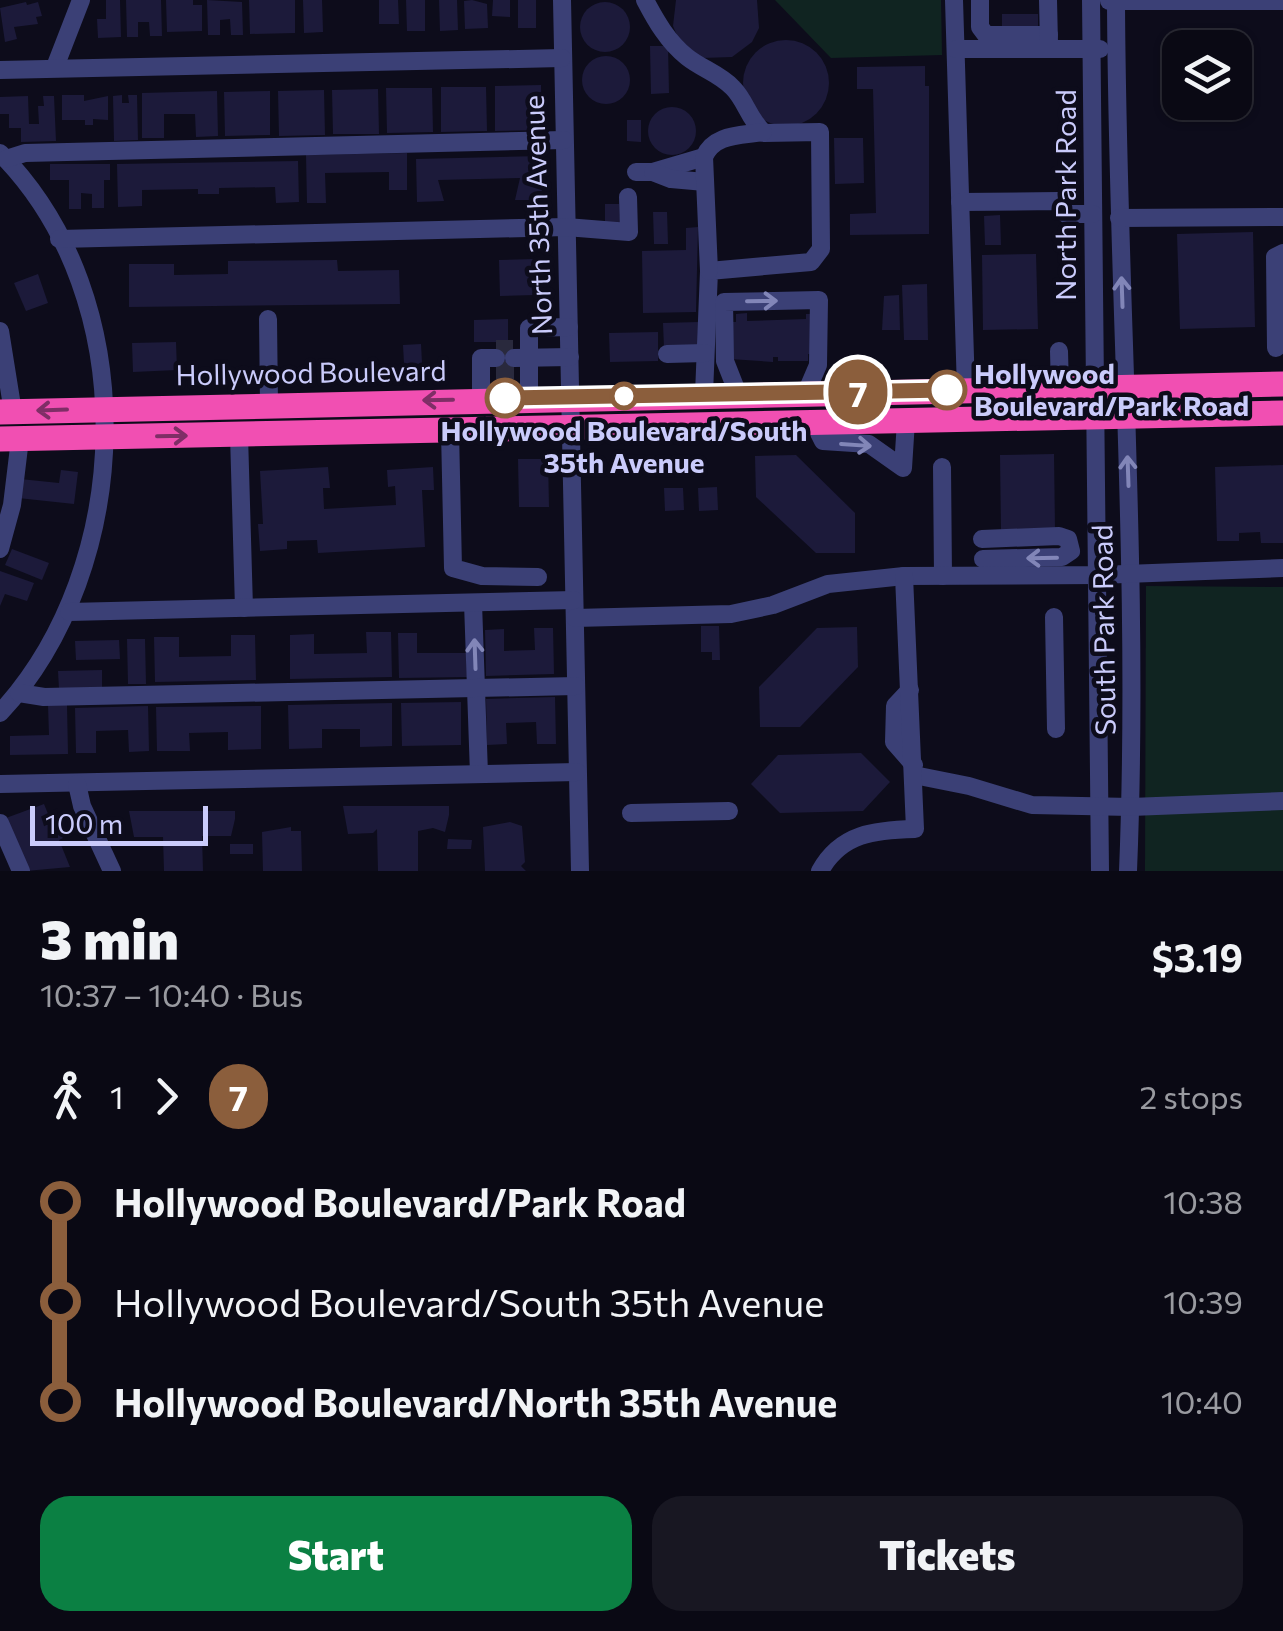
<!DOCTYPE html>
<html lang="en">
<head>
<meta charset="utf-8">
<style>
	:root { --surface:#0a0914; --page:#181722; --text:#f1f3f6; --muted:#999aa0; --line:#2a2a34; --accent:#0b8043 }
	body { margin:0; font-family:Commissioner,sans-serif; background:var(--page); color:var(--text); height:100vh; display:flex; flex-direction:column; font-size:38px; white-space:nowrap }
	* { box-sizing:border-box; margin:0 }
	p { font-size:32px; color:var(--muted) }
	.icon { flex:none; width:55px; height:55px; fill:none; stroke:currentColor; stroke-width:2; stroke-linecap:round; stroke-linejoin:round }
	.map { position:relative; height:871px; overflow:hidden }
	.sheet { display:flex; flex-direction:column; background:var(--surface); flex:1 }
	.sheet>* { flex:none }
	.badge { padding:0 20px; border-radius:32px; font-size:35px; line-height:65px }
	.buttons { position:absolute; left:1162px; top:30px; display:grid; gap:20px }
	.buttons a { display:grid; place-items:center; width:90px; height:90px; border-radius:20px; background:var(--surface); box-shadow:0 2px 8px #0004,0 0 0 2px var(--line); font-size:50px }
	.scale { position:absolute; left:30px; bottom:25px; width:178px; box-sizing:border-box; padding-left:10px; border:5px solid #cacbfb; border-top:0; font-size:28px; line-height:35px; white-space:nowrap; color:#cacbfb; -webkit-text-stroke:8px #0d0c1b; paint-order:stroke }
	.map>.badge { position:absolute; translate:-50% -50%; box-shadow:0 0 0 5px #fff }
	.legs { display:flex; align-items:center; gap:15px; height:110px; padding:0 40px; font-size:32px }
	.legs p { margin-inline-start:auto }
	.summary { display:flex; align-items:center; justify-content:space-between; height:170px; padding:0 40px }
	h1 { font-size:55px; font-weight:800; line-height:75px }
	.button { display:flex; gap:20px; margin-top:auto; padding:20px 40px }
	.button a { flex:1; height:115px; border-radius:30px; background:var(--accent); color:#fff; font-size:40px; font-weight:800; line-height:115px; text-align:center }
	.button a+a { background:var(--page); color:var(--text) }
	ul { padding:0 40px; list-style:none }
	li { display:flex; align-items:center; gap:35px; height:100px; font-size:38px }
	li i { display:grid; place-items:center; width:15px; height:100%; margin:0 12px; background:currentColor }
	li i::after { content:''; width:25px; height:25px; margin:-12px; border:8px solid; border-radius:50%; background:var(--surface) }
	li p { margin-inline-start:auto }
	li:first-child i { background:linear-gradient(#0000 50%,currentColor 0) }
	li:last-child i { background:linear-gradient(currentColor 50%,#0000 0) }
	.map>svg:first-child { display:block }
	.green { fill:#102421 }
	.building { fill:#1c1a3a }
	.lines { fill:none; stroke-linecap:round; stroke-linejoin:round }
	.minor-tunnel { stroke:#29293d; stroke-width:18; stroke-dasharray:18 9; stroke-linecap:butt }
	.minor { stroke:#3b4076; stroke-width:18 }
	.highway { stroke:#f14fb2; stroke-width:25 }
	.oneway { stroke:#8286b8 }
	.oneway2 { stroke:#7f2e66 }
	.line-1-casing { stroke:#fff; stroke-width:22 }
	.line-1 { stroke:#8b5e3c; stroke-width:15 }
	.stop-1-dot { fill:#fff; stroke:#8b5e3c; stroke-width:5 }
	.labels { text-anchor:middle; stroke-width:9; stroke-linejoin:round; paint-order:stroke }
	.street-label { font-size:28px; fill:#cacbfb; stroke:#0d0c1b }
	.stop-label { font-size:28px; font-weight:bold; fill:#cacbfb; stroke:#0d0c1b; text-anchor:start }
</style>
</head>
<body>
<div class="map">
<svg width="1283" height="871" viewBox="0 0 1283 871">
	<rect width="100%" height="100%" fill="#0d0c1b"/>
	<!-- green -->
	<g class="green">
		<polygon points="775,0 941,0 942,55 831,58"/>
		<polygon points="1146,586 1283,587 1283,871 1145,871"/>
	</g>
	<!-- building -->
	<g class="building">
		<polygon points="106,0 120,0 121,37 98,38 97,19 106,19"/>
		<polygon points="126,0 161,0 162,36 150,36 149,22 138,22 138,37 127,37"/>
		<polygon points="166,0 193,0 193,5 202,5 202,31 167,32"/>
		<polygon points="207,0 242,2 243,35 231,35 230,19 220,20 220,35 208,35"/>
		<polygon points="249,0 295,0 295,33 250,34"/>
		<polygon points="303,0 322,0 323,32 304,33"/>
		<polygon points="379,0 398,0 399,24 379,24"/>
		<polygon points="406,0 425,0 425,31 407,31"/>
		<polygon points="439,0 457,0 458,30 440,31"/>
		<polygon points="472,0 487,4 488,28 465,29 464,1"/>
		<polygon points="493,0 510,0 510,17 492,16"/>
		<rect x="518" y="0" width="18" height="28"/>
		<polygon points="676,0 757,0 759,28 752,42 732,57 702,58 679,40 673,26"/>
		<polygon points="26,2 27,5 38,2 42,16 36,17 38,24 14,27 17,39 5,42 0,8"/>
		<circle cx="605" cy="27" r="25"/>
		<rect x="1002" y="14" width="36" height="17"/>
		<circle cx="786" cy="83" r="43"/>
		<polygon points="650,46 668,46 669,93 651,94"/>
		<circle cx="606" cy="80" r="24"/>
		<polygon points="925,66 925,86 929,86 929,234 850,235 850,214 876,213 873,89 857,89 857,67"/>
		<polygon points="541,85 542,130 495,131 495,86"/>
		<polygon points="441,87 486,87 487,131 441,132"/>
		<polygon points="386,88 432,88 433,132 387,133"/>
		<polygon points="378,89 379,134 333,134 332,90"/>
		<polygon points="324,90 325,135 279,136 278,91"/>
		<polygon points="217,91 218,136 196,137 195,114 164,114 164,138 142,138 142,93"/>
		<polygon points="270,91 270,135 225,136 224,92"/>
		<polygon points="62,95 84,95 84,101 108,96 108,120 93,119 93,125 85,125 85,120 62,120"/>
		<polygon points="122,95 122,103 129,103 128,95 137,95 138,140 114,141 113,96"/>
		<polygon points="28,96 29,124 39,124 38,106 44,106 43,96 54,96 56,141 21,142 21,128 9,128 9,114 0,114 0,97"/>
		<circle cx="672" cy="131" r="24"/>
		<polygon points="627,120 641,120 641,142 627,141"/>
		<polygon points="834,138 863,138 864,183 835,184"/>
		<polygon points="407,153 407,190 389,190 389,172 325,173 326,203 307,203 306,155"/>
		<polygon points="541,156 542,196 535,196 535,200 515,200 520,178 438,180 444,201 417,202 416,159"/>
		<polygon points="298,161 299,202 276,203 275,187 219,188 219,194 198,194 198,189 142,190 142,206 118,207 117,164"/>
		<polygon points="50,164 110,164 110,180 104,180 104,208 92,208 92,194 81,193 81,209 69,209 69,180 50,180"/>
		<polygon points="605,204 619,204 620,223 605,223"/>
		<polygon points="653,212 667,212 668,244 654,244"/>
		<polygon points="1000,215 1001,245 985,245 984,216"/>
		<polygon points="698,227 696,312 643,313 642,251 686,250 686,228"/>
		<polygon points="1253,232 1255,327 1180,329 1177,234"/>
		<polygon points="1036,254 1038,329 983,330 982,255"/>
		<polygon points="534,259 535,295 500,296 499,260"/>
		<polygon points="337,260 338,271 399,270 400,304 129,307 129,264 174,264 174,275 228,274 228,261"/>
		<polygon points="38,274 48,303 26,311 14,283"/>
		<polygon points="927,284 928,340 904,340 902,285"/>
		<polygon points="899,295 900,330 882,330 884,296"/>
		<polygon points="747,313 747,321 806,319 806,314 813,314 813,354 808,354 808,361 778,361 778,357 773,357 773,362 730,359 730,322 736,322 736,314"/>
		<polygon points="508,319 508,342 474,342 474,320"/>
		<polygon points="698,322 699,347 664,348 663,323"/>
		<polygon points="658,332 658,361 610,362 609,333"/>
		<polygon points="176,342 177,370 133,372 132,343"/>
		<polygon points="421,344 423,382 405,382 403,345"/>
		<polygon points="496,346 513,346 514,373 496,373"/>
		<polygon points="1054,454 1055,529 1001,530 1000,455"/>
		<polygon points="796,455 855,513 855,553 816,553 756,497 755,456"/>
		<polygon points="518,459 548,459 549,507 519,507"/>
		<polygon points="1283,465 1283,543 1261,543 1260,532 1239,533 1239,541 1217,541 1215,467"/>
		<polygon points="328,467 330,488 323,488 324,509 396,505 395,486 388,487 387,470 433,467 434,490 422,490 425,547 318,553 317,540 287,541 287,549 260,551 258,524 263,524 260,471"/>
		<polygon points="61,470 78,472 74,504 18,498 20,479 59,483"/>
		<polygon points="717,487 718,510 699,511 698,488"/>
		<polygon points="664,488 683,488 684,510 665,511"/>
		<polygon points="12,549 49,563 42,580 5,565"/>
		<polygon points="0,571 34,583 27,601 5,594 0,606"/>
		<polygon points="701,626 719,626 720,660 712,660 712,652 701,652"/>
		<polygon points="857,627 858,667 800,727 760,727 759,687 817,628"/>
		<polygon points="534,628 553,628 554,674 486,676 485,630 504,629 504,651 535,650"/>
		<polygon points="366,632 391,632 392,677 290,679 290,635 314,634 314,654 367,653"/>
		<polygon points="398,633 417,633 417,653 466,653 467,677 399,678"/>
		<polygon points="231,635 255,635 256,680 155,682 154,637 179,637 179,657 231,656"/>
		<polygon points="127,639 145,639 146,684 128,684"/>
		<polygon points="119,640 120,659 76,660 75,641"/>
		<polygon points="102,670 102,688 59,689 58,671"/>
		<polygon points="555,697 556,744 537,744 536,722 506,723 507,744 487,745 486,699"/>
		<polygon points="461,702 461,745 402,746 401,703"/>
		<polygon points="392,703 392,746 360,747 360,729 322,729 322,748 289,749 288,705"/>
		<polygon points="48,705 67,705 68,754 10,755 10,736 49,735"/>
		<polygon points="148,706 149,751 129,752 128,730 96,731 96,753 76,753 75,708"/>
		<polygon points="261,706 261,749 228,750 228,732 189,733 190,751 157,751 156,707"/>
		<polygon points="861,753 890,782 863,811 780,813 751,784 778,755"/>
		<polygon points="44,804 55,831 60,830 63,838 59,840 70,867 26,871 6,818"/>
		<polygon points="343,806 449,806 449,815 445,832 433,828 418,831 418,871 378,871 377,829 373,833 348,834"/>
		<polygon points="129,811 235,811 235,819 231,836 202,836 203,871 164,871 163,837 134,837"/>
		<polygon points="510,822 522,826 525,862 521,866 526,871 485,871 483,827"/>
		<polygon points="291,827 291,831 301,831 302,871 263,871 262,832"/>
		<polygon points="448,839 472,840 471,849 447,849"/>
		<rect x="230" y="844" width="23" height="10"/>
	</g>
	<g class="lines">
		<!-- minor-tunnel -->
		<g class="minor-tunnel">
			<polyline points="496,349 513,349"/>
			<polyline points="496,370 514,370"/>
		</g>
		<!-- minor -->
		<g class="minor">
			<polyline points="562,0 580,871"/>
			<path d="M645,0C656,21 668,42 687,57C702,69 720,74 733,88C746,101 748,118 764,133L820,132L821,249L811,262L709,271L704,394"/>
			<polyline points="954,0 966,390"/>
			<polyline points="980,0 980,27 986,35 1049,35"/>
			<polyline points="1048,0 1049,43"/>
			<polyline points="1091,0 1100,871"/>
			<path d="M1116,0C1117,291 1140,580 1128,871"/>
			<polyline points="1109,1 1283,1"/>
			<polyline points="956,49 1100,49"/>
			<polyline points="55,67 81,0"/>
			<polyline points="0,70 562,58"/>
			<path d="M0,153C144,298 135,567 0,713"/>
			<polyline points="6,159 25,153 564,140"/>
			<polyline points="636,172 653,172 704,157"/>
			<polyline points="653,172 671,179 705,182"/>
			<polyline points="960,202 1059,201 1066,214 1093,214"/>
			<polyline points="1119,218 1283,217"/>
			<polyline points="59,239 566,227 629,232 628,197"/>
			<path d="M709,271L704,157C714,134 739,136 763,132"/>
			<polyline points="268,319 269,404"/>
			<polyline points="0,331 13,412"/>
			<polyline points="1276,348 1275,257 1283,253"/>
			<polyline points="1059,351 1060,390"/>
			<polyline points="667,354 705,353"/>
			<polyline points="514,358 570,357"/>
			<polyline points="738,394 725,361 724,302 819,300 818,365 806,393"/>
			<polyline points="529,398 529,328 569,327"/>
			<polyline points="481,399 481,358 496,358"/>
			<polyline points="814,423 823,441 869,444 903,468 906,421"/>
			<polyline points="450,431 453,568 482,576 538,577"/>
			<polyline points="239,435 244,608"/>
			<polyline points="942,467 943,576"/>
			<polyline points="982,539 1059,536 1068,539 1071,551 1062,557 983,559"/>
			<polyline points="0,549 12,505 20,439"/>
			<polyline points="473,603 479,774"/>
			<polyline points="69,612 574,600"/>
			<polyline points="1054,617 1056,729"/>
			<polyline points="575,618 731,614 773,605 828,584 904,576 1099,575 1283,568"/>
			<polyline points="910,690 895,706 894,742 914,765"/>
			<polyline points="19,693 44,697 576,686"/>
			<polyline points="914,775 969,786 1032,805 1131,807 1283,801"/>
			<polyline points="0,784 577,772"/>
			<polyline points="77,784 82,806 112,871"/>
			<polyline points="631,813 729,811"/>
			<polyline points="0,823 21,871"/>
			<path d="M820,871C841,833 875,830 915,829L904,576"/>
		</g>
		<!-- highway -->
		<g class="highway">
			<polyline points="0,412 1283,384"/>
			<polyline points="0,439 1283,413"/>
		</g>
	</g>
	<!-- one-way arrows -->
	<defs><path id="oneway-shaft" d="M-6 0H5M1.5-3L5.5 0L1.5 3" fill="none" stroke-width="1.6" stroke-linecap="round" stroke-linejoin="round" transform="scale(2.5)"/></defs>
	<g class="oneway">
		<use href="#oneway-shaft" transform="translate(1122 292) rotate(-92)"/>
		<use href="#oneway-shaft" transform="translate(762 301) rotate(-1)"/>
		<use href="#oneway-shaft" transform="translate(856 445) rotate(4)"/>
		<use href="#oneway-shaft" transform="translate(1128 471) rotate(-92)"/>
		<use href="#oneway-shaft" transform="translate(1042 558) rotate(179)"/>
		<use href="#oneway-shaft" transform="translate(475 654) rotate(-92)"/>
	</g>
	<g class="oneway2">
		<use href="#oneway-shaft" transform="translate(438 400) rotate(179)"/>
		<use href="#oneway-shaft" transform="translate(52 410) rotate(178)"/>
		<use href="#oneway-shaft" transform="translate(172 436) rotate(-1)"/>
	</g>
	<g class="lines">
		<defs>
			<polyline id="line-1" points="505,398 947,390"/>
		</defs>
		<!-- line-1 casing -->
		<use href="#line-1" class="line-1-casing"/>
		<!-- line-1 -->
		<use href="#line-1" class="line-1"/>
	</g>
	<!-- markers -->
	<g class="stop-1-dot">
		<circle cx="947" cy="390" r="18"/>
		<circle cx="624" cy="396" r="12"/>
		<circle cx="505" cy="398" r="18"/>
	</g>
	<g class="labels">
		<!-- street labels -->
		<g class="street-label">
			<text transform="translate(1066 195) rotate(-90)" y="10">North Park Road</text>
			<text transform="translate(538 215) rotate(-92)" y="10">North 35th Avenue</text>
			<text transform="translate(311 373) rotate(-1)" y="10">Hollywood Boulevard</text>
			<text transform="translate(1104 630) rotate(-91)" y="10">South Park Road</text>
		</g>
		<!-- stop labels -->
		<g class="stop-label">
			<text x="974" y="384">Hollywood<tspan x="974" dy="32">Boulevard/Park Road</tspan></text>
			<text x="624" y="441" text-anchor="middle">Hollywood Boulevard/South<tspan x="624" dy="32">35th Avenue</tspan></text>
		</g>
	</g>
</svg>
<div class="buttons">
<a><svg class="icon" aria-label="layers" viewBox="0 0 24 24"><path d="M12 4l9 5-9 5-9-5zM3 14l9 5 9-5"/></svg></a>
</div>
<div class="scale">100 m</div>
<b class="badge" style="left:858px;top:392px;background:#8b5e3c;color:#fff">7</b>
</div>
<section class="sheet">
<div class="summary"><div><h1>3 min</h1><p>10:37 – 10:40 · Bus</p></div><b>$3.19</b></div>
<div class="legs"><svg class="icon" aria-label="walk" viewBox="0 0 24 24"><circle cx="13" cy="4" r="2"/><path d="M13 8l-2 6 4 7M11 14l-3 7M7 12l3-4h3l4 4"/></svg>1<svg class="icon" aria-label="forward" viewBox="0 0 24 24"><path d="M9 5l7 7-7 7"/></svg><b class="badge" style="background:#8b5e3c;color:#fff">7</b><p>2 stops</p></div>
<ul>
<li><i style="color:#8b5e3c"></i><b>Hollywood Boulevard/Park Road</b><p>10:38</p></li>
<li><i style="color:#8b5e3c"></i><span>Hollywood Boulevard/South 35th Avenue</span><p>10:39</p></li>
<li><i style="color:#8b5e3c"></i><b>Hollywood Boulevard/North 35th Avenue</b><p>10:40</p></li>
</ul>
<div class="button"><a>Start</a><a>Tickets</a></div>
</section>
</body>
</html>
